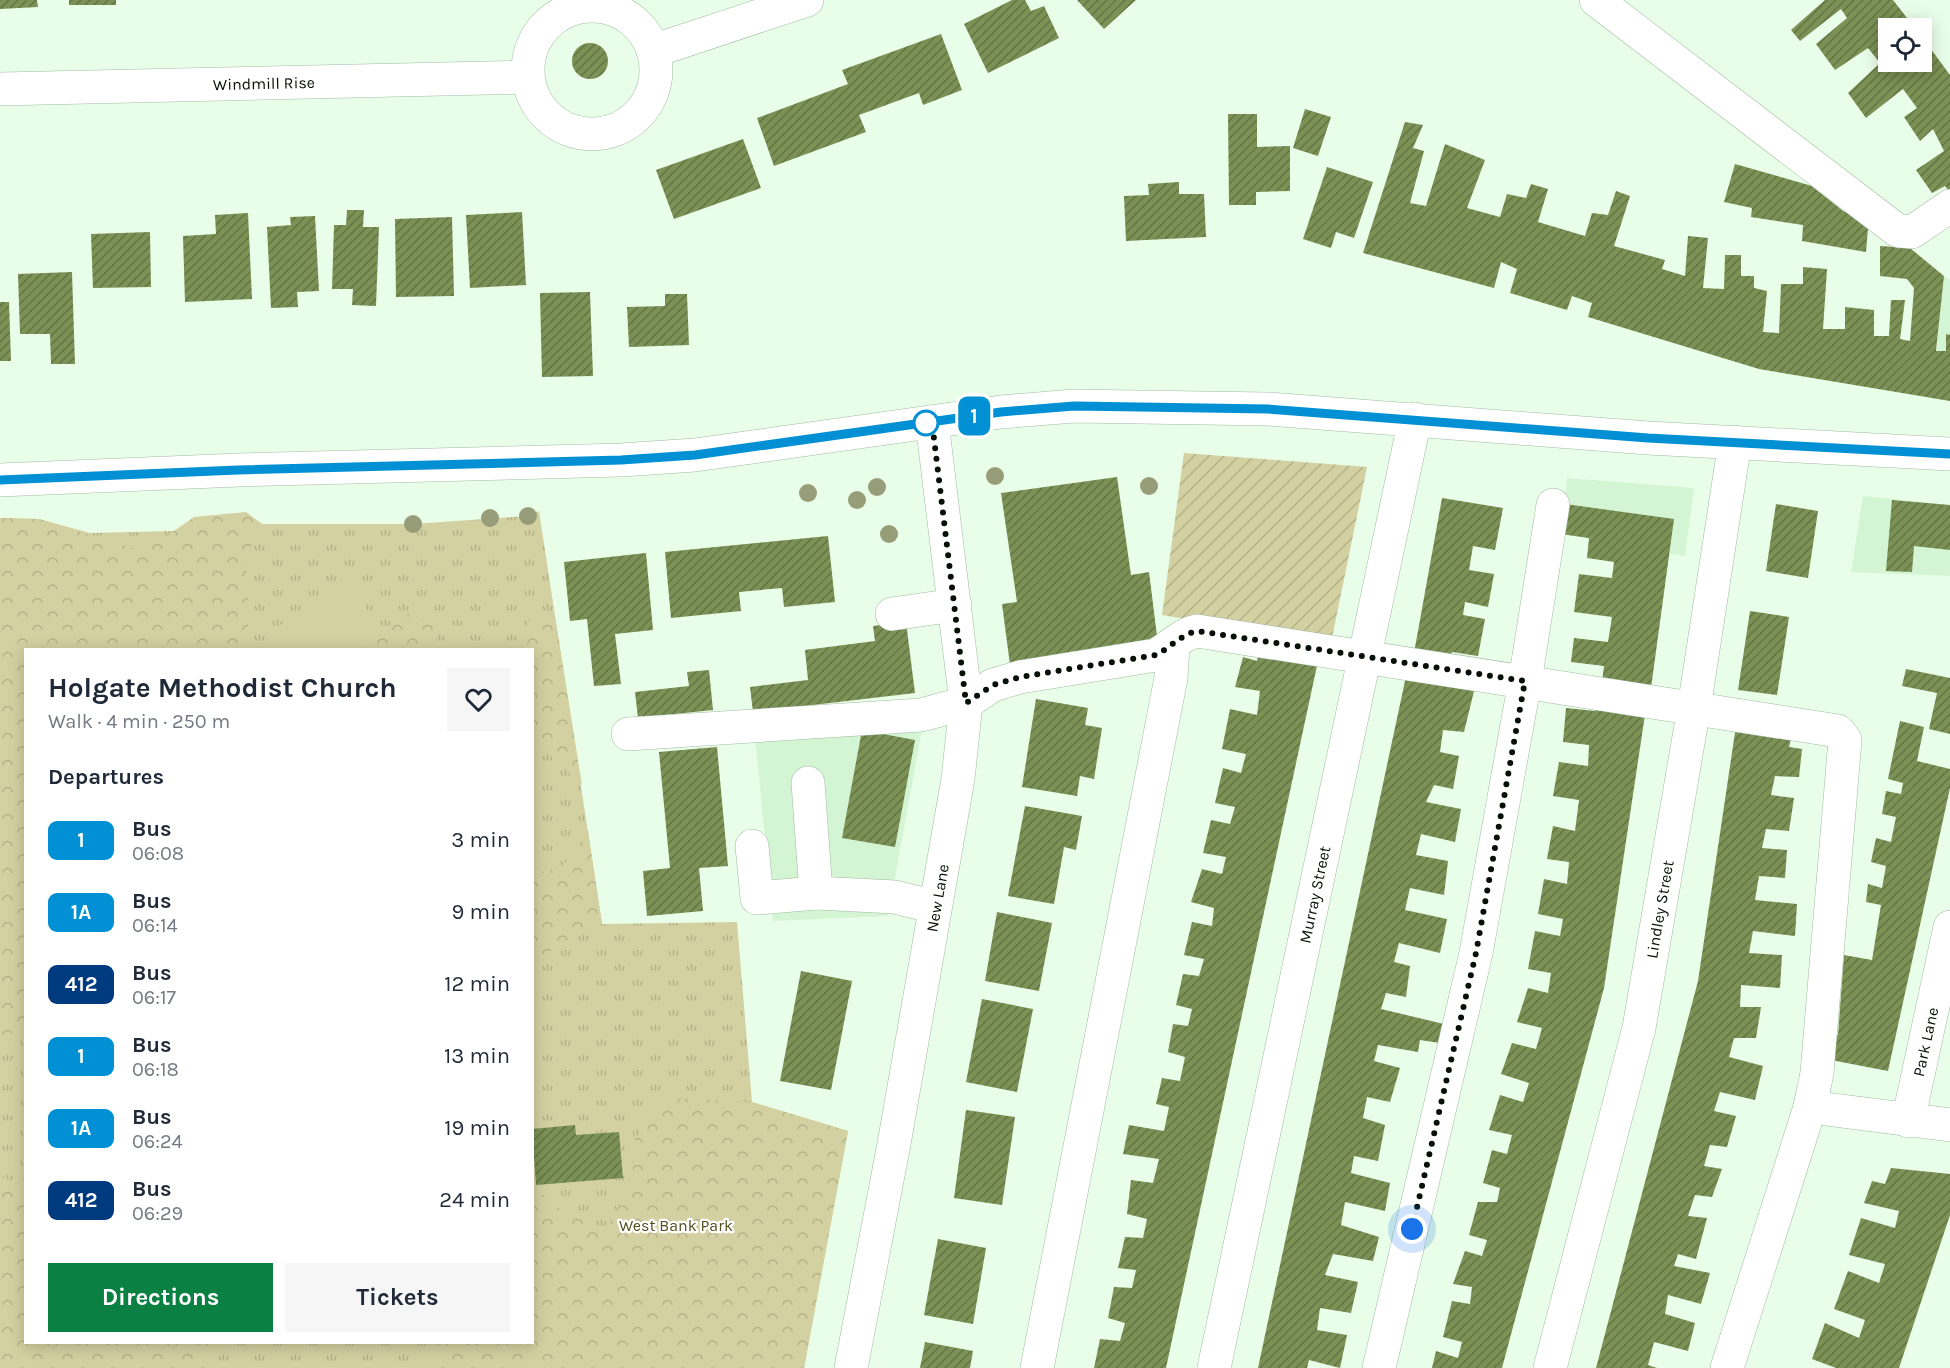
<!DOCTYPE html>
<html lang="en">
<head>
<meta charset="utf-8">
<style>
	:root { --surface:#fff; --page:#f6f6f7; --text:#1f2937; --muted:#747a83; --accent:#0b8043 }
	body { margin:0; font-family:Karla,sans-serif; background:var(--page); color:var(--text); height:100vh; display:flex; flex-direction:column; font-size:22px; white-space:nowrap }
	* { box-sizing:border-box; margin:0 }
	p { font-size:20px; color:var(--muted) }
	.icon { flex:none; width:33px; height:33px; fill:none; stroke:currentColor; stroke-width:2; stroke-linecap:round; stroke-linejoin:round }
	.map { position:relative; flex:1; overflow:hidden }
	.drawer { position:absolute; left:24px; top:648px; width:510px; height:696px; display:flex; flex-direction:column; background:var(--surface); border-radius:0px; box-shadow:0 3px 15px #0003 }
	.drawer>* { flex:none }
	.badge { padding:0 12px; border-radius:9px; font-size:21px; line-height:39px }
	.tools { position:absolute; left:1878px; top:18px; display:grid; gap:12px }
	.tools a { display:grid; place-items:center; width:54px; height:54px; border-radius:0px; background:var(--surface); box-shadow:0 3px 15px #0003; font-size:30px }
	.you { position:absolute; width:30px; height:30px; margin:-15px; border:4px solid #fff; border-radius:50%; background:#1a73e8; box-shadow:0 0 0 9px #1a73e833 }
	.map>.badge { position:absolute; translate:-50% -50%; box-shadow:0 0 0 3px #fff }
	h2 { padding:0 24px; font-size:22px; line-height:54px }
	.round { display:grid; place-items:center; flex:none; width:63px; height:63px; border-radius:0px; background:var(--page) }
	.headline { display:flex; align-items:center; justify-content:space-between; height:102px; padding:0 24px }
	h1 { font-size:28px; font-weight:700; line-height:45px }
	.primary-button { display:flex; gap:12px; margin-top:auto; padding:12px 24px }
	.primary-button a { flex:1; height:69px; border-radius:0px; background:var(--accent); color:#fff; font-size:24px; font-weight:700; line-height:69px; text-align:center }
	.primary-button a+a { background:var(--page); color:var(--text) }
	ul { padding:0; list-style:none }
	li { display:flex; align-items:center; gap:18px; height:72px; padding:0 24px }
	li div { flex:1 }
	li b { display:block; font-size:22px }
	li em { font-style:normal }
	li .badge { min-width:66px; font-weight:700; text-align:center }
	.map>svg:first-child { display:block }
	.built { fill:#d4f5d4 }
	.grass { fill:url(#grass-tufts); fill-rule:evenodd }
	.forest { fill:url(#forest-crowns) }
	.garden { fill:url(#garden-furrows) }
	.pitch { fill:#d3d0a1 }
	.building { fill:url(#building-hatch) }
	.lines { fill:none; stroke-linecap:round; stroke-linejoin:round }
	.minor-casing { stroke:#a1baa1; stroke-width:34 }
	.major-casing { stroke:#a1baa1; stroke-width:34 }
	.minor { stroke:#fff; stroke-width:33 }
	.major { stroke:#fff; stroke-width:33 }
	.tree { fill:#969d78 }
	.line-casing { stroke:#fff; stroke-width:14 }
	.line { stroke:#0090d3; stroke-width:9 }
	.walk { stroke:#071007; stroke-width:6; stroke-dasharray:0 10.8 }
	.stop-dot { fill:#fff; stroke:#0090d3; stroke-width:3 }
	.labels { text-anchor:middle; stroke-width:4.5; stroke-linejoin:round; paint-order:stroke }
	.street-label { font-size:16px; fill:#071007; stroke:#fff }
	.park-label { font-size:16px; fill:#524e1c; stroke:#fff }
</style>
</head>
<body>
<div class="map">
<svg width="1950" height="1368" viewBox="0 0 1950 1368">
	<defs>
		<pattern id="grass-tufts" width="24" height="20" patternUnits="userSpaceOnUse" patternTransform="scale(1.5)"><rect width="24" height="20" fill="#d3d0a1"/><path d="M3 7l-1-3M5 7V3M7 7l1-3M15 17l-1-3M17 17v-4M19 17l1-3" fill="none" stroke="#b4b289"/></pattern>
		<pattern id="forest-crowns" width="20" height="18" patternUnits="userSpaceOnUse" patternTransform="scale(1.5)"><rect width="20" height="18" fill="#d3d0a1"/><path d="M2 6a3 3 0 1 1 6 0M12 15a3 3 0 1 1 6 0" fill="none" stroke="#b4b289"/></pattern>
		<pattern id="garden-furrows" width="10" height="10" patternUnits="userSpaceOnUse" patternTransform="scale(1.5)"><rect width="10" height="10" fill="#d3d0a1"/><path d="M-1 1l2-2M0 10L10 0M9 11l2-2" fill="none" stroke="#b4b289"/></pattern>
		<pattern id="building-hatch" width="6" height="6" patternUnits="userSpaceOnUse" patternTransform="scale(1.5)"><rect width="6" height="6" fill="#7b9155"/><path d="M-1 1l2-2M0 6l6-6M5 7l2-2" fill="none" stroke="#637544"/></pattern>
	</defs>
	<rect width="100%" height="100%" fill="#e9fee8"/>
	<!-- built -->
	<g class="built">
		<polygon points="1944,276 1950,280 1950,401 1932,398"/>
		<polygon points="1567,478 1694,488 1685,556 1561,534"/>
		<polygon points="1863,496 1950,505 1950,576 1851,572"/>
		<polygon points="923,724 888,916 773,921 755,735"/>
	</g>
	<!-- grass -->
	<path class="grass" d="M539,511L602,924L737,922L752,1102L848,1131L804,1368H0V518L39,519L90,533L174,531L262,524H413L527,516ZM26,650H532V1342H26Z"/>
	<!-- forest -->
	<g class="forest">
		<polygon points="246,512 262,524 246,557 249,612 247,649 26,650 25,1022 0,1044 0,518 39,519 139,550 174,531 194,517"/>
		<polygon points="408,614 433,619 438,649 356,650 382,635"/>
		<polygon points="555,616 582,785 533,739 532,650 514,649 529,621"/>
		<polygon points="588,831 602,924 533,960 533,874 562,867"/>
		<polygon points="663,1098 752,1102 848,1131 804,1368 552,1368 537,1350 518,1368 431,1368 436,1343 532,1342 533,1197 539,1191 556,1207 603,1229 631,1195 635,1139"/>
		<polygon points="0,1176 25,1186 26,1342 212,1343 211,1368 0,1368"/>
	</g>
	<!-- garden -->
	<polygon class="garden" points="1184,453 1367,467 1331,643 1162,615"/>
	<!-- pitch -->
	<polygon class="pitch" points="352,584 382,635 356,649 282,649 271,630"/>
	<!-- building -->
	<g class="building">
		<polygon points="0,0 37,0 38,7 0,9"/>
		<rect x="69" y="0" width="47" height="5"/>
		<polygon points="1012,0 1025,0 1031,11 1044,6 1059,38 988,73 964,24"/>
		<polygon points="1077,0 1136,0 1104,29"/>
		<polygon points="1825,0 1893,0 1915,28 1888,28 1888,62 1922,62 1922,37 1950,75 1950,192 1945,186 1932,193 1916,170 1944,151 1933,129 1920,141 1904,117 1917,108 1903,89 1866,118 1848,93 1880,63 1868,48 1835,70 1816,44 1847,18 1841,9 1800,41 1791,30"/>
		<polygon points="941,34 962,90 923,105 919,93 859,115 866,132 774,166 757,118 848,84 842,70"/>
		<circle cx="590" cy="61" r="18"/>
		<polygon points="1305,109 1331,117 1318,156 1293,148"/>
		<polygon points="1228,114 1257,114 1257,147 1290,146 1290,191 1256,192 1256,205 1229,205"/>
		<polygon points="1405,122 1423,125 1413,148 1424,151 1410,203 1426,206 1445,144 1485,160 1467,208 1500,217 1507,194 1526,198 1531,184 1548,189 1538,222 1585,236 1592,213 1608,215 1616,191 1630,196 1614,246 1665,260 1662,269 1685,276 1688,236 1708,238 1703,288 1724,289 1725,255 1741,255 1741,276 1754,276 1754,288 1767,291 1763,332 1779,333 1781,284 1803,284 1803,267 1827,269 1823,329 1845,329 1845,307 1874,310 1874,336 1889,336 1891,300 1905,300 1900,339 1910,341 1914,288 1907,279 1880,276 1880,246 1910,248 1944,276 1936,351 1946,351 1946,334 1950,335 1950,401 1759,369 1588,317 1592,303 1572,296 1567,310 1510,293 1517,269 1501,262 1494,288 1363,253"/>
		<polygon points="743,139 761,188 674,219 656,170"/>
		<polygon points="1735,164 1812,186 1843,211 1869,217 1866,252 1802,241 1803,225 1751,217 1752,208 1724,202"/>
		<polygon points="1327,167 1373,182 1354,238 1336,232 1331,248 1303,239"/>
		<polygon points="1179,182 1179,194 1204,194 1206,237 1126,241 1124,196 1149,195 1148,184"/>
		<polygon points="347,210 364,210 363,227 379,227 376,306 352,305 353,289 332,289 334,225 346,225"/>
		<polygon points="522,212 526,285 470,288 466,215"/>
		<polygon points="248,213 252,299 185,302 183,236 216,234 215,215"/>
		<polygon points="315,216 319,291 297,292 298,307 271,308 267,227 291,225 290,217"/>
		<polygon points="452,217 454,296 396,297 395,219"/>
		<polygon points="150,232 151,287 93,288 91,234"/>
		<polygon points="72,272 75,364 51,364 50,334 20,334 18,274"/>
		<polygon points="590,292 593,376 542,377 540,293"/>
		<polygon points="665,294 687,294 689,345 629,347 627,307 665,306"/>
		<polygon points="0,302 9,302 11,361 0,361"/>
		<polygon points="1117,477 1131,575 1149,572 1158,644 1010,665 1002,604 1017,602 1001,493"/>
		<polygon points="1442,498 1503,508 1495,550 1473,546 1469,570 1494,574 1488,607 1465,602 1463,615 1485,619 1478,656 1452,652 1450,659 1414,653"/>
		<polygon points="1892,500 1950,505 1950,550 1914,546 1912,572 1886,571"/>
		<polygon points="1565,504 1674,519 1651,688 1602,682 1604,666 1571,662 1574,638 1608,642 1612,617 1574,612 1579,574 1612,578 1614,562 1587,558 1589,538 1561,534"/>
		<polygon points="1776,504 1818,511 1808,578 1766,571"/>
		<polygon points="828,536 835,602 784,607 782,588 739,592 741,611 671,618 665,552"/>
		<polygon points="646,553 653,630 615,634 621,684 594,686 587,619 570,621 564,562"/>
		<polygon points="1750,611 1789,617 1777,695 1738,690"/>
		<polygon points="906,622 915,693 753,712 750,687 808,680 805,650 875,641 873,626"/>
		<polygon points="1260,650 1318,661 1166,1368 1094,1368 1100,1339 1120,1341 1125,1323 1108,1318 1114,1287 1132,1288 1136,1270 1118,1268 1125,1237 1143,1238 1147,1219 1127,1214 1131,1180 1153,1183 1159,1159 1123,1154 1129,1125 1164,1131 1169,1107 1156,1104 1162,1078 1180,1081 1185,1057 1168,1052 1173,1024 1188,1026 1192,1009 1176,1005 1183,974 1199,976 1204,959 1184,955 1192,922 1212,926 1214,908 1191,902 1202,869 1222,874 1226,857 1203,853 1211,820 1230,824 1235,807 1215,803 1223,768 1241,773 1246,754 1222,749 1230,709 1257,715 1260,691 1235,687 1243,657 1257,661"/>
		<polygon points="1408,667 1476,683 1464,732 1443,730 1440,752 1459,756 1453,789 1434,785 1426,802 1461,809 1455,842 1421,834 1416,855 1448,861 1444,895 1410,888 1405,910 1447,919 1440,953 1399,943 1394,962 1410,966 1406,997 1386,993 1381,1009 1444,1024 1440,1043 1420,1040 1418,1052 1378,1045 1374,1061 1400,1068 1390,1102 1367,1097 1363,1118 1385,1125 1378,1161 1354,1156 1351,1173 1390,1183 1385,1211 1345,1202 1341,1225 1379,1237 1373,1261 1333,1254 1325,1275 1358,1282 1351,1313 1320,1308 1317,1330 1347,1335 1340,1368 1309,1360 1307,1368 1258,1368"/>
		<polygon points="1906,669 1950,678 1950,734 1929,729 1937,693 1902,686"/>
		<polygon points="709,670 713,710 638,718 635,692 689,686 687,672"/>
		<polygon points="1036,699 1088,708 1085,725 1102,728 1094,779 1080,776 1077,796 1022,787"/>
		<polygon points="1598,702 1646,708 1604,988 1502,1368 1432,1368 1436,1351 1458,1358 1462,1342 1443,1337 1452,1301 1470,1304 1472,1287 1453,1284 1465,1251 1482,1256 1487,1240 1469,1235 1478,1202 1497,1202 1500,1188 1483,1183 1492,1150 1507,1154 1512,1135 1489,1130 1500,1095 1523,1102 1529,1083 1501,1074 1512,1043 1536,1049 1542,1028 1517,1022 1528,988 1548,993 1551,973 1528,969 1535,931 1560,936 1563,919 1538,914 1544,879 1567,884 1569,862 1547,859 1553,826 1575,831 1579,800 1553,796 1559,762 1588,766 1589,745 1563,742 1566,708 1595,711"/>
		<polygon points="1900,721 1924,727 1917,761 1950,769 1950,788 1888,1071 1831,1060 1831,1035 1838,1035 1844,955 1872,960 1881,905 1866,902 1868,884 1882,888 1886,866 1871,862 1876,838 1891,842 1896,817 1882,814 1886,791 1901,794 1903,783 1888,779"/>
		<polygon points="1736,726 1792,735 1789,747 1802,749 1799,777 1775,776 1771,795 1794,798 1789,831 1766,829 1762,848 1787,850 1785,878 1759,876 1755,900 1797,904 1795,936 1753,931 1749,953 1782,955 1780,988 1741,985 1740,1007 1761,1007 1756,1038 1734,1038 1729,1057 1763,1066 1755,1100 1720,1092 1714,1111 1736,1116 1727,1147 1710,1145 1704,1166 1722,1169 1712,1197 1695,1195 1688,1216 1707,1218 1696,1259 1678,1254 1674,1266 1710,1273 1701,1304 1668,1295 1665,1314 1695,1323 1688,1351 1654,1342 1648,1365 1657,1368 1596,1368 1698,981"/>
		<polygon points="862,730 915,740 895,847 842,838"/>
		<polygon points="717,747 728,866 699,868 703,911 647,916 643,871 670,868 659,752"/>
		<polygon points="1025,806 1082,816 1076,850 1064,847 1054,904 1008,896"/>
		<polygon points="997,912 1052,923 1039,991 985,981"/>
		<polygon points="801,971 852,981 831,1090 780,1081"/>
		<polygon points="982,999 1033,1009 1017,1092 966,1082"/>
		<polygon points="966,1110 1015,1117 1002,1205 954,1198"/>
		<polygon points="575,1125 576,1135 619,1132 623,1178 536,1185 532,1129"/>
		<polygon points="1891,1168 1950,1174 1950,1215 1899,1368 1836,1368 1812,1359 1825,1323 1859,1338 1865,1320 1834,1309 1848,1271 1879,1283 1885,1264 1849,1255 1861,1218 1895,1228 1899,1211 1864,1203 1872,1181 1885,1184"/>
		<polygon points="938,1239 986,1248 973,1324 924,1315"/>
		<polygon points="925,1342 973,1351 970,1368 920,1368"/>
	</g>
	<g class="lines">
		<defs>
			<g id="minor">
				<polyline points="1596,0 1898,231 1912,232 1950,206"/>
				<circle cx="592" cy="70" r="64"/>
				<polyline points="653,51 807,0"/>
				<path id="s1" d="M0,89L527,77"/>
				<polyline points="892,614 955,605"/>
				<path d="M628,734L921,715L966,703L993,685L1020,677L1156,655C1170,647 1182,634 1197,631L1838,731L1845,740L1817,1073L1810,1107L1727,1368"/>
				<polyline points="808,783 816,893 895,897 935,907"/>
				<polyline points="752,846 757,898 816,893"/>
				<polyline points="1810,1107 1950,1125"/>
				<path id="s2" d="M1908,1121L1950,927"/>
				<path id="s3" d="M851,1368L894,1144L958,779L966,703L932,422"/>
				<polyline points="1037,1368 1171,678 1173,645"/>
				<path id="s4" d="M1214,1368L1415,419"/>
				<polyline points="1379,1368 1476,953 1525,681 1553,505"/>
				<path id="s5" d="M1550,1368L1639,1028L1694,708L1735,442"/>
			</g>
			<polyline id="major" points="0,480 239,470 621,460 695,455 1001,412 1074,406 1268,409 1648,438 1950,454"/>
		</defs>
		<!-- minor casing -->
		<use href="#minor" class="minor-casing"/>
		<!-- major casing -->
		<use href="#major" class="major-casing"/>
		<!-- minor -->
		<use href="#minor" class="minor"/>
		<!-- major -->
		<use href="#major" class="major"/>
	</g>
	<!-- trees -->
	<g class="tree">
		<circle cx="995" cy="476" r="9"/>
		<circle cx="1149" cy="486" r="9"/>
		<circle cx="877" cy="487" r="9"/>
		<circle cx="808" cy="493" r="9"/>
		<circle cx="857" cy="500" r="9"/>
		<circle cx="528" cy="516" r="9"/>
		<circle cx="490" cy="518" r="9"/>
		<circle cx="413" cy="524" r="9"/>
		<circle cx="889" cy="534" r="9"/>
	</g>
	<g class="lines">
		<defs>
			<polyline id="line" points="0,480 238,470 621,460 695,455 1001,412 1074,406 1268,409 1648,438 1950,454"/>
		</defs>
		<!-- line casing -->
		<use href="#line" class="line-casing"/>
		<!-- line -->
		<use href="#line" class="line"/>
		<!-- walk -->
		<path class="walk" d="M926,423L932,422L966,703L993,685L1020,677L1156,655C1171,647 1182,634 1197,631L1525,681L1476,953L1412,1229"/>
	</g>
	<!-- markers -->
	<circle class="stop-dot" cx="926" cy="423" r="12"/>
	<g class="labels">
		<!-- street labels -->
		<g class="street-label">
			<text dy="6" stroke="none"><textPath href="#s1" startOffset="264">Windmill Rise</textPath></text>
			<text dy="6" stroke="none"><textPath href="#s4" startOffset="484">Murray Street</textPath></text>
			<text dy="6" stroke="none"><textPath href="#s3" startOffset="478">New Lane</textPath></text>
			<text dy="6" stroke="none"><textPath href="#s5" startOffset="472">Lindley Street</textPath></text>
			<text dy="6" stroke="none"><textPath href="#s2" startOffset="81">Park Lane</textPath></text>
		</g>
		<!-- park labels -->
		<g class="park-label">
			<text x="676" y="1231">West Bank Park</text>
		</g>
	</g>
</svg>
<div class="tools">
<a><svg class="icon" aria-label="locate" viewBox="0 0 24 24"><circle cx="12" cy="12" r="6"/><path d="M12 2v4M12 18v4M2 12h4M18 12h4"/></svg></a>
</div>
<div class="you" style="left:1412px;top:1229px"></div>
<b class="badge" style="left:974px;top:416px;background:#0090d3;color:#fff">1</b>
<section class="drawer">
<div class="headline"><div><h1>Holgate Methodist Church</h1><p>Walk · 4 min · 250 m</p></div><a class="round"><svg class="icon" aria-label="heart" viewBox="0 0 24 24"><path d="M12 20l-8-8c-3-5 5-10 8-4 3-6 11-1 8 4z"/></svg></a></div>
<h2>Departures</h2>
<ul>
<li><span class="badge" style="background:#0090d3;color:#fff">1</span><div><b>Bus</b><p>06:08</p></div><em>3 min</em></li>
<li><span class="badge" style="background:#0090d3;color:#fff">1A</span><div><b>Bus</b><p>06:14</p></div><em>9 min</em></li>
<li><span class="badge" style="background:#003b80;color:#fff">412</span><div><b>Bus</b><p>06:17</p></div><em>12 min</em></li>
<li><span class="badge" style="background:#0090d3;color:#fff">1</span><div><b>Bus</b><p>06:18</p></div><em>13 min</em></li>
<li><span class="badge" style="background:#0090d3;color:#fff">1A</span><div><b>Bus</b><p>06:24</p></div><em>19 min</em></li>
<li><span class="badge" style="background:#003b80;color:#fff">412</span><div><b>Bus</b><p>06:29</p></div><em>24 min</em></li>
</ul>
<div class="primary-button"><a>Directions</a><a>Tickets</a></div>
</section>
</div>
</body>
</html>
